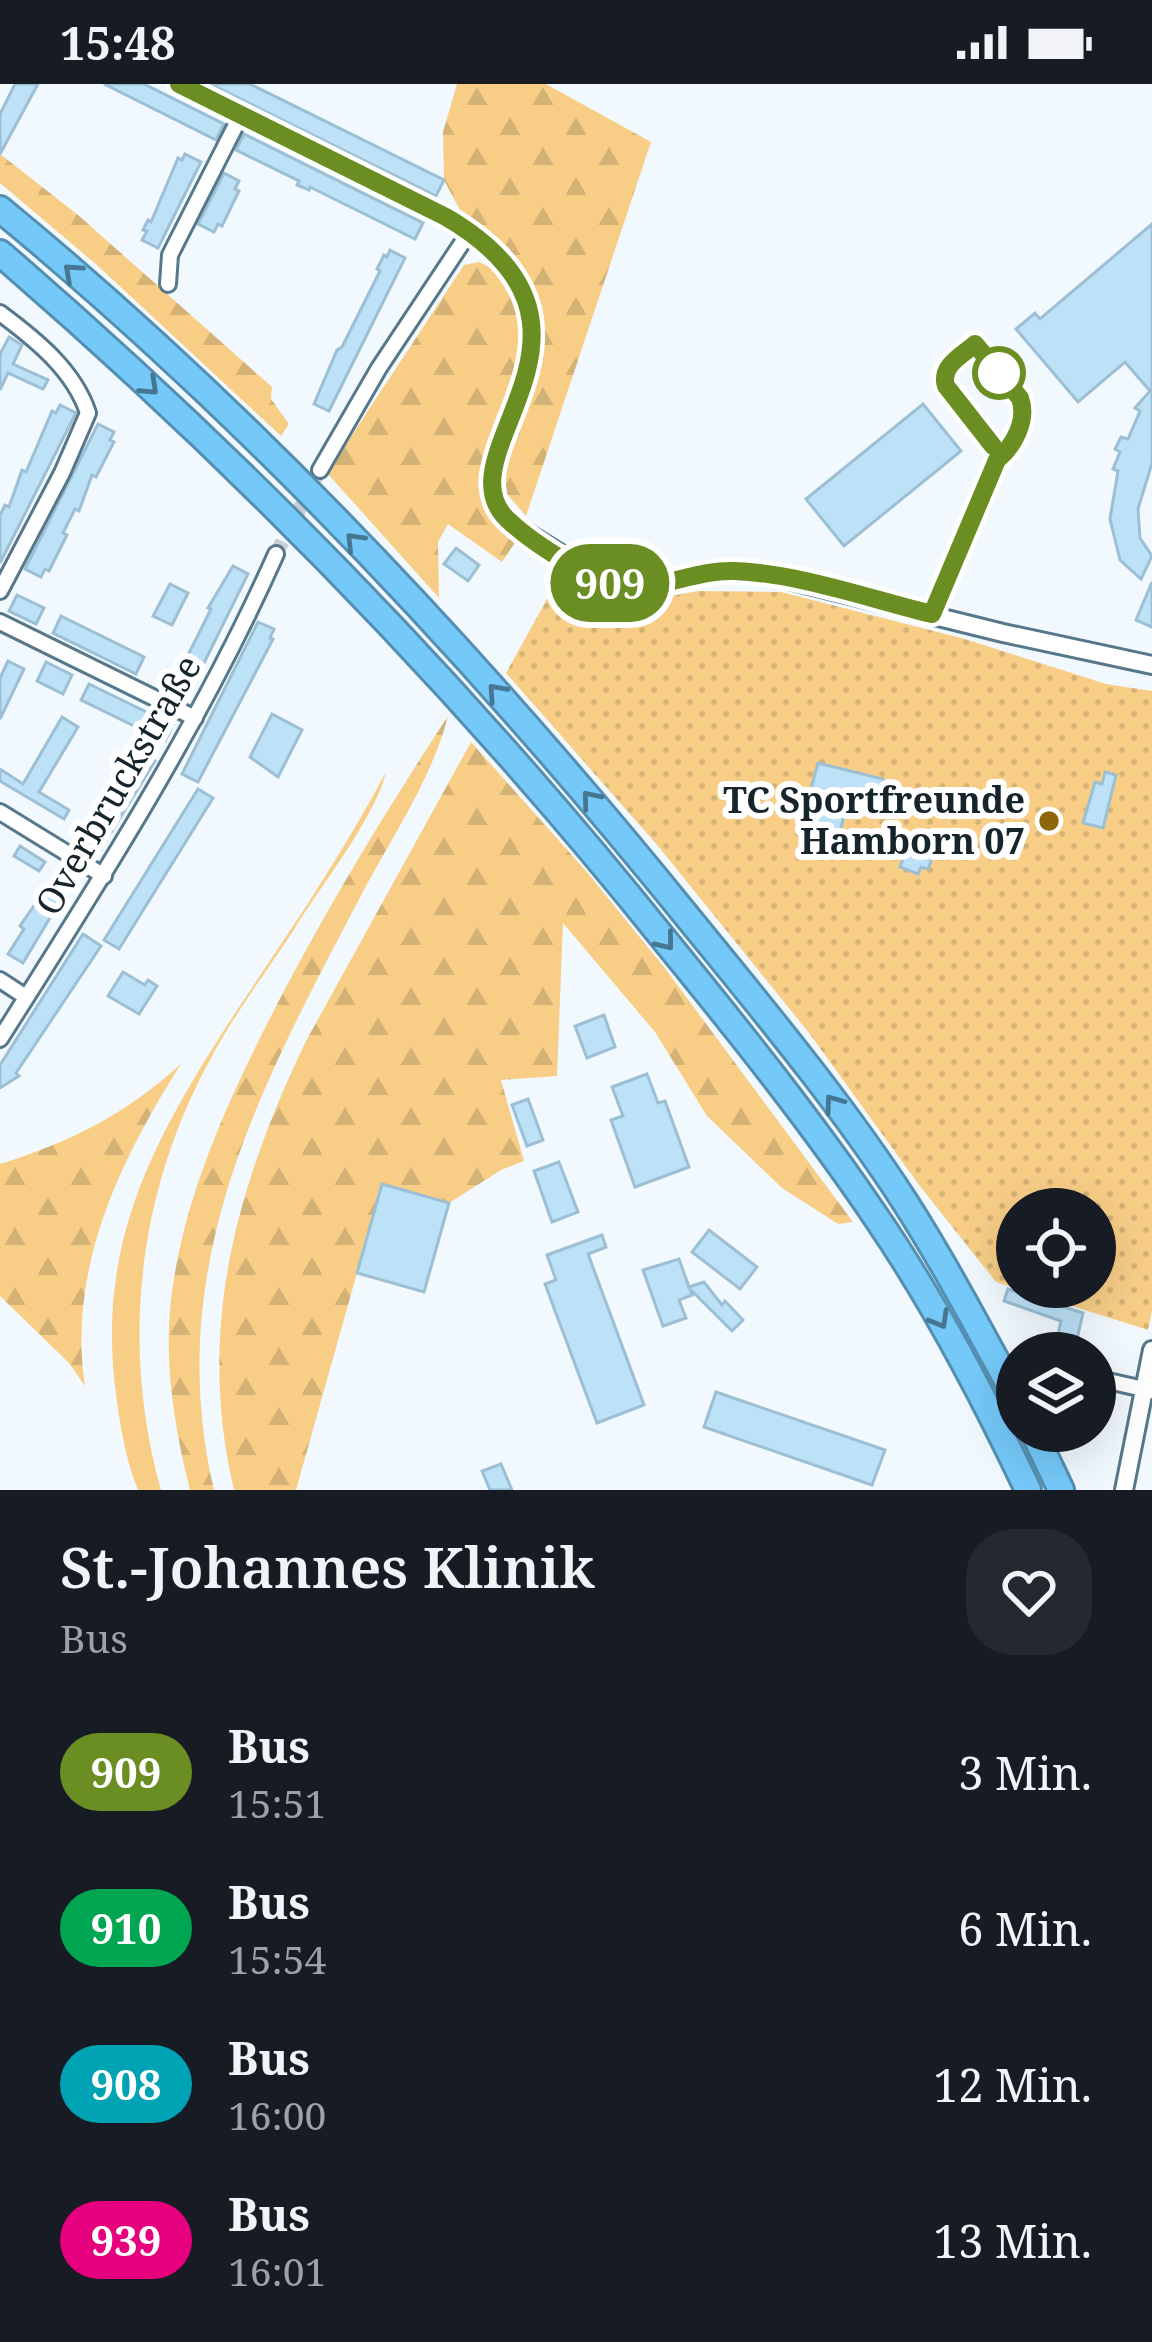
<!DOCTYPE html>
<html lang="de">
<head>
<meta charset="utf-8">
<style>
	:root { --surface:#171b24; --page:#242831; --text:#f1f3f6; --muted:#9ea1a6 }
	body { margin:0; font-family:"Noto Serif",serif; background:var(--page); color:var(--text); height:100vh; display:flex; flex-direction:column; font-size:45px; white-space:nowrap }
	* { box-sizing:border-box; margin:0 }
	p { font-size:39px; color:var(--muted) }
	.icon { flex:none; width:66px; height:66px; fill:none; stroke:currentColor; stroke-width:2; stroke-linecap:round; stroke-linejoin:round }
	.map { position:relative; height:1406px; overflow:hidden }
	.sheet { display:flex; flex-direction:column; background:var(--surface); flex:1 }
	.sheet>* { flex:none }
	.badge { padding:0 24px; border-radius:39px; font-size:42px; line-height:78px }
	.fabs { position:absolute; left:996px; top:1104px; display:grid; gap:24px }
	.fabs a { display:grid; place-items:center; width:120px; height:120px; border-radius:50%; background:var(--surface); box-shadow:0 12px 48px #0002; font-size:60px }
	.map>.badge { position:absolute; translate:-50% -50%; box-shadow:0 0 0 6px #fff }
	.round { display:grid; place-items:center; flex:none; width:126px; height:126px; border-radius:48px; background:var(--page) }
	.overview { display:flex; align-items:center; justify-content:space-between; height:204px; padding:0 60px }
	h1 { font-size:57px; font-weight:600; line-height:90px }
	ul { padding:0; list-style:none }
	li { display:flex; align-items:center; gap:36px; height:156px; padding:0 60px }
	li div { flex:1 }
	li b { display:block; font-size:45px }
	li em { font-style:normal }
	li .badge { min-width:132px; font-weight:700; text-align:center }
	.status { display:flex; justify-content:space-between; align-items:center; height:84px; padding:0 60px; background:var(--surface); direction:ltr }
	.status svg { height:33px; fill:currentColor }
	.map>svg:first-child { display:block }
	.green { fill:#f8ce87 }
	.forest { fill:url(#forest-firs) }
	.park { fill:url(#park-dots); fill-rule:evenodd }
	.building { fill:#bde1f7; stroke:#9cbfd4; stroke-width:3 }
	.lines { fill:none; stroke-linecap:round; stroke-linejoin:round }
	.minor-tunnel { stroke:#c6ced4; stroke-width:14; stroke-dasharray:14 7; stroke-linecap:butt }
	.minor-casing { stroke:#57788b; stroke-width:20 }
	.tertiary-casing { stroke:#57788b; stroke-width:22 }
	.motorway-casing { stroke:#548fb1; stroke-width:30 }
	.minor { stroke:#fff; stroke-width:14 }
	.tertiary { stroke:#fff; stroke-width:16 }
	.motorway { stroke:#75c9f9; stroke-width:24 }
	.oneway { stroke:#467692 }
	.line-casing { stroke:#fff; stroke-width:27 }
	.line { stroke:#6b8e23; stroke-width:18 }
	.stop-dot { fill:#fff; stroke:#6b8e23; stroke-width:6 }
	.poi-dot { fill:#8e6509; stroke:#fff; stroke-width:4.5 }
	.labels { text-anchor:middle; stroke-width:12; stroke-linejoin:round; paint-order:stroke }
	.street-label { font-size:36px; fill:#16242c; stroke:#fff }
	.poi-label { font-size:36px; font-weight:bold; fill:#16242c; stroke:#fff; text-anchor:end }
</style>
</head>
<body>
<div class="status"><b>15:48</b><svg viewBox="0 0 49 12"><path d="M0 12V9h3v3zM5 12V6h3v6zM10 12V3h3v9zM15 12V0h3v12zM26 1h20v11H26zM47 4h2v5h-2z"/></svg></div>
<div class="map">
<svg width="1152" height="1406" viewBox="0 0 1152 1406">
	<defs>
		<pattern id="forest-firs" width="22" height="20" patternUnits="userSpaceOnUse" patternTransform="scale(3)"><rect width="22" height="20" fill="#f8ce87"/><path d="M5 1l3.5 6h-7zM16 11l3.5 6h-7z" fill="#d4b175"/></pattern>
		<pattern id="park-dots" width="8" height="8" patternUnits="userSpaceOnUse" patternTransform="scale(3)"><rect width="8" height="8" fill="#f8ce87"/><path d="M2 2h.1M6 6h.1" fill="none" stroke="#d4b175" stroke-width="1.8" stroke-linecap="round"/></pattern>
	</defs>
	<rect width="100%" height="100%" fill="#f2f9fe"/>
	<!-- green -->
	<path class="green" d="M386,688C376,732 321,802 295,844C267,887 235,929 211,974C138,1106 120,1261 161,1406H138C127,1379 121,1347 117,1318C93,1156 157,1049 241,920C292,844 343,769 386,688Z"/>
	<!-- forest -->
	<g class="forest">
		<polygon points="457,0 546,0 651,58 526,432 507,410 504,382 541,276 542,223 509,164 461,128 444,96 443,48"/>
		<polygon points="0,70 78,131 272,303 271,315 289,340 281,352 98,182 0,99"/>
		<path d="M479,178C553,210 514,296 493,351C487,367 475,388 479,405C484,426 498,445 516,457L502,478L448,440L438,458L439,514L327,389L464,181Z"/>
		<path d="M448,632C433,692 394,750 365,804C263,998 161,1179 214,1406H190C175,1347 165,1285 170,1225C180,1124 222,1029 267,940C321,833 382,733 448,632Z"/>
		<path d="M471,658L586,787L664,883L853,1138L838,1140L782,1104L707,1032L655,948L563,839L557,992L501,996L524,1077L501,1086L449,1119L382,1100L296,1406H234C196,1245 236,1103 306,957Z"/>
		<path d="M181,980C120,1076 67,1186 85,1302L69,1279L0,1212V1080C73,1057 124,1031 181,980Z"/>
	</g>
	<!-- park -->
	<path class="park" d="M562,488L621,521L698,507L781,508L965,555L1106,600L1152,607V1227L1148,1246L996,1198L919,1101L809,949L658,762L506,589ZM1017,1125H1095V1203H1017Z"/>
	<!-- building -->
	<g class="building">
		<polygon points="15,0 38,0 0,70 0,30"/>
		<polygon points="104,0 144,0 224,40 216,56"/>
		<polygon points="210,0 250,0 444,96 436,112"/>
		<polygon points="244,50 423,139 415,155 310,103 309,106 297,101 299,97 236,66"/>
		<polygon points="185,70 201,78 158,164 142,156 147,147 143,146 148,136 151,138 178,74 182,76"/>
		<polygon points="224,89 239,97 235,105 239,107 222,142 218,140 214,148 198,140"/>
		<polygon points="1152,140 1152,379 1138,425 1140,454 1152,472 1141,495 1120,476 1110,435 1118,387 1113,385 1120,368 1115,365 1121,353 1128,355 1140,327 1135,324 1150,307 1125,278 1078,318 1016,245 1035,229 1040,235"/>
		<polygon points="390,166 405,174 329,327 314,320 337,266 342,263 380,187 377,185 384,171 387,173"/>
		<polygon points="9,253 22,261 13,280 48,296 43,305 8,289 0,306 0,270"/>
		<polygon points="923,320 961,367 844,462 806,415"/>
		<polygon points="60,321 76,329 0,479 0,431 5,421 9,423 22,386 26,388 52,327 56,329"/>
		<polygon points="98,340 114,348 110,356 114,358 96,393 92,391 79,427 75,425 63,449 67,451 49,487 45,485 41,493 25,485"/>
		<polygon points="456,464 479,481 468,497 444,480"/>
		<polygon points="233,482 248,490 204,579 188,571 211,525 208,524"/>
		<polygon points="1152,498 1152,543 1136,536"/>
		<polygon points="170,500 188,509 172,541 153,532"/>
		<polygon points="17,511 44,524 36,540 9,527"/>
		<polygon points="61,532 144,573 136,590 53,549"/>
		<polygon points="258,538 274,545 270,554 273,555 198,698 182,690"/>
		<polygon points="8,577 24,585 0,635 0,594"/>
		<polygon points="46,578 72,591 63,610 37,597"/>
		<polygon points="168,585 194,598 187,615 160,601"/>
		<polygon points="89,600 173,641 165,657 81,616"/>
		<polygon points="272,630 302,646 278,693 250,673"/>
		<polygon points="62,633 78,643 39,708 69,726 64,735 0,697 0,685 23,700"/>
		<polygon points="140,667 155,677 96,773 81,764 82,756 99,734 134,672"/>
		<polygon points="818,679 883,695 874,732 846,725 839,751 828,748 826,753 806,745 814,717 808,715"/>
		<polygon points="1105,688 1116,691 1103,744 1083,739 1095,698 1102,700"/>
		<polygon points="198,705 213,714 119,865 104,856"/>
		<polygon points="20,762 45,778 39,787 14,772"/>
		<polygon points="907,764 932,774 928,785 921,783 918,790 900,783"/>
		<polygon points="54,793 69,802 23,879 8,870 24,845 20,842"/>
		<polygon points="83,850 101,862 16,989 19,992 0,1004 0,981"/>
		<polygon points="123,888 145,901 148,896 157,902 139,930 108,912"/>
		<polygon points="604,931 615,963 587,974 575,942"/>
		<polygon points="647,990 658,1019 665,1017 689,1083 635,1103 611,1036 623,1032 612,1003"/>
		<polygon points="528,1015 543,1056 527,1062 512,1021"/>
		<polygon points="559,1078 578,1128 552,1138 534,1087"/>
		<polygon points="382,1100 449,1119 424,1208 357,1189"/>
		<polygon points="709,1146 757,1183 740,1205 692,1168"/>
		<polygon points="602,1151 606,1163 588,1170 644,1321 597,1339 545,1200 556,1196 547,1171"/>
		<polygon points="679,1175 689,1203 704,1198 722,1221 725,1217 743,1236 732,1247 690,1205 692,1211 679,1216 686,1234 663,1242 643,1186"/>
		<polygon points="1008,1205 1083,1229 1074,1268 1055,1264 1061,1237 1004,1217"/>
		<polygon points="716,1308 885,1366 872,1401 704,1343"/>
		<polygon points="501,1380 512,1406 490,1406 482,1387"/>
	</g>
	<g class="lines">
		<!-- minor-tunnel -->
		<polyline class="minor-tunnel" points="276,470 320,386"/>
		<defs>
			<g id="minor">
				<polyline points="168,200 170,171 241,31"/>
				<path d="M0,229C35,255 74,286 88,329L62,389L0,507"/>
				<polyline points="320,386 379,284 470,147"/>
				<polyline points="0,538 195,634"/>
				<polyline points="0,728 104,792"/>
				<polyline points="0,896 26,913"/>
				<path d="M0,955C100,797 200,641 276,470"/>
				<polyline points="1095,1294 1152,1307"/>
			</g>
			<g id="tertiary">
				<path d="M179,0L446,133C638,246 438,363 508,437L608,499L630,503L735,487L773,492L1003,549L1152,581"/>
				<polyline points="1124,1406 1152,1266"/>
			</g>
			<g id="motorway">
				<path d="M0,125C254,334 483,580 690,836C764,927 841,1019 905,1118C946,1182 981,1249 1017,1315"/>
				<path d="M0,169C241,377 464,606 663,854C738,946 812,1038 878,1136C936,1221 984,1313 1028,1406"/>
				<polyline points="1033,1347 1061,1406"/>
			</g>
		</defs>
		<!-- minor casing -->
		<use href="#minor" class="minor-casing"/>
		<!-- tertiary casing -->
		<use href="#tertiary" class="tertiary-casing"/>
		<!-- motorway casing -->
		<use href="#motorway" class="motorway-casing"/>
		<!-- minor -->
		<use href="#minor" class="minor"/>
		<!-- tertiary -->
		<use href="#tertiary" class="tertiary"/>
		<!-- motorway -->
		<use href="#motorway" class="motorway"/>
	</g>
	<!-- one-way arrows -->
	<defs><path id="oneway-chevron" d="M-2-3.5L2.5 0L-2 3.5" fill="none" stroke-width="1.6" stroke-linecap="round" stroke-linejoin="round" transform="scale(3)"/></defs>
	<g class="oneway">
		<use href="#oneway-chevron" transform="translate(72 188) rotate(-138)"/>
		<use href="#oneway-chevron" transform="translate(150 303) rotate(43)"/>
		<use href="#oneway-chevron" transform="translate(354 457) rotate(-134)"/>
		<use href="#oneway-chevron" transform="translate(496 608) rotate(-132)"/>
		<use href="#oneway-chevron" transform="translate(590 715) rotate(-130)"/>
		<use href="#oneway-chevron" transform="translate(666 858) rotate(51)"/>
		<use href="#oneway-chevron" transform="translate(833 1019) rotate(-126)"/>
		<use href="#oneway-chevron" transform="translate(940 1236) rotate(60)"/>
	</g>
	<g class="lines">
		<defs>
			<path id="line" d="M179,0L446,133C637,245 439,369 507,435C532,459 600,504 635,503C668,502 700,486 734,487C797,489 870,515 932,530L997,376C1014,362 1028,336 1020,314L975,260C961,272 940,282 946,302L993,362"/>
		</defs>
		<!-- line casing -->
		<use href="#line" class="line-casing"/>
		<!-- line -->
		<use href="#line" class="line"/>
	</g>
	<!-- markers -->
	<circle class="stop-dot" cx="999" cy="289" r="24"/>
	<circle class="poi-dot" cx="1049" cy="737" r="12"/>
	<g class="labels">
		<!-- street labels -->
		<g class="street-label">
			<text transform="translate(118 701) rotate(-60)" y="13">Overbruckstraße</text>
		</g>
		<!-- poi labels -->
		<g class="poi-label">
			<text x="1025" y="729">TC Sportfreunde<tspan x="1025" dy="41">Hamborn 07</tspan></text>
		</g>
	</g>
</svg>
<div class="fabs">
<a><svg class="icon" aria-label="locate" viewBox="0 0 24 24"><circle cx="12" cy="12" r="6"/><path d="M12 2v4M12 18v4M2 12h4M18 12h4"/></svg></a>
<a><svg class="icon" aria-label="layers" viewBox="0 0 24 24"><path d="M12 4l9 5-9 5-9-5zM3 14l9 5 9-5"/></svg></a>
</div>
<b class="badge" style="left:610px;top:499px;background:#6b8e23;color:#fff">909</b>
</div>
<section class="sheet">
<div class="overview"><div><h1>St.-Johannes Klinik</h1><p>Bus</p></div><a class="round"><svg class="icon" aria-label="heart" viewBox="0 0 24 24"><path d="M12 20l-8-8c-3-5 5-10 8-4 3-6 11-1 8 4z"/></svg></a></div>
<ul>
<li><span class="badge" style="background:#6b8e23;color:#fff">909</span><div><b>Bus</b><p>15:51</p></div><em>3 Min.</em></li>
<li><span class="badge" style="background:#00a651;color:#fff">910</span><div><b>Bus</b><p>15:54</p></div><em>6 Min.</em></li>
<li><span class="badge" style="background:#00a3b4;color:#fff">908</span><div><b>Bus</b><p>16:00</p></div><em>12 Min.</em></li>
<li><span class="badge" style="background:#e6007e;color:#fff">939</span><div><b>Bus</b><p>16:01</p></div><em>13 Min.</em></li>
</ul>
</section>
</body>
</html>
